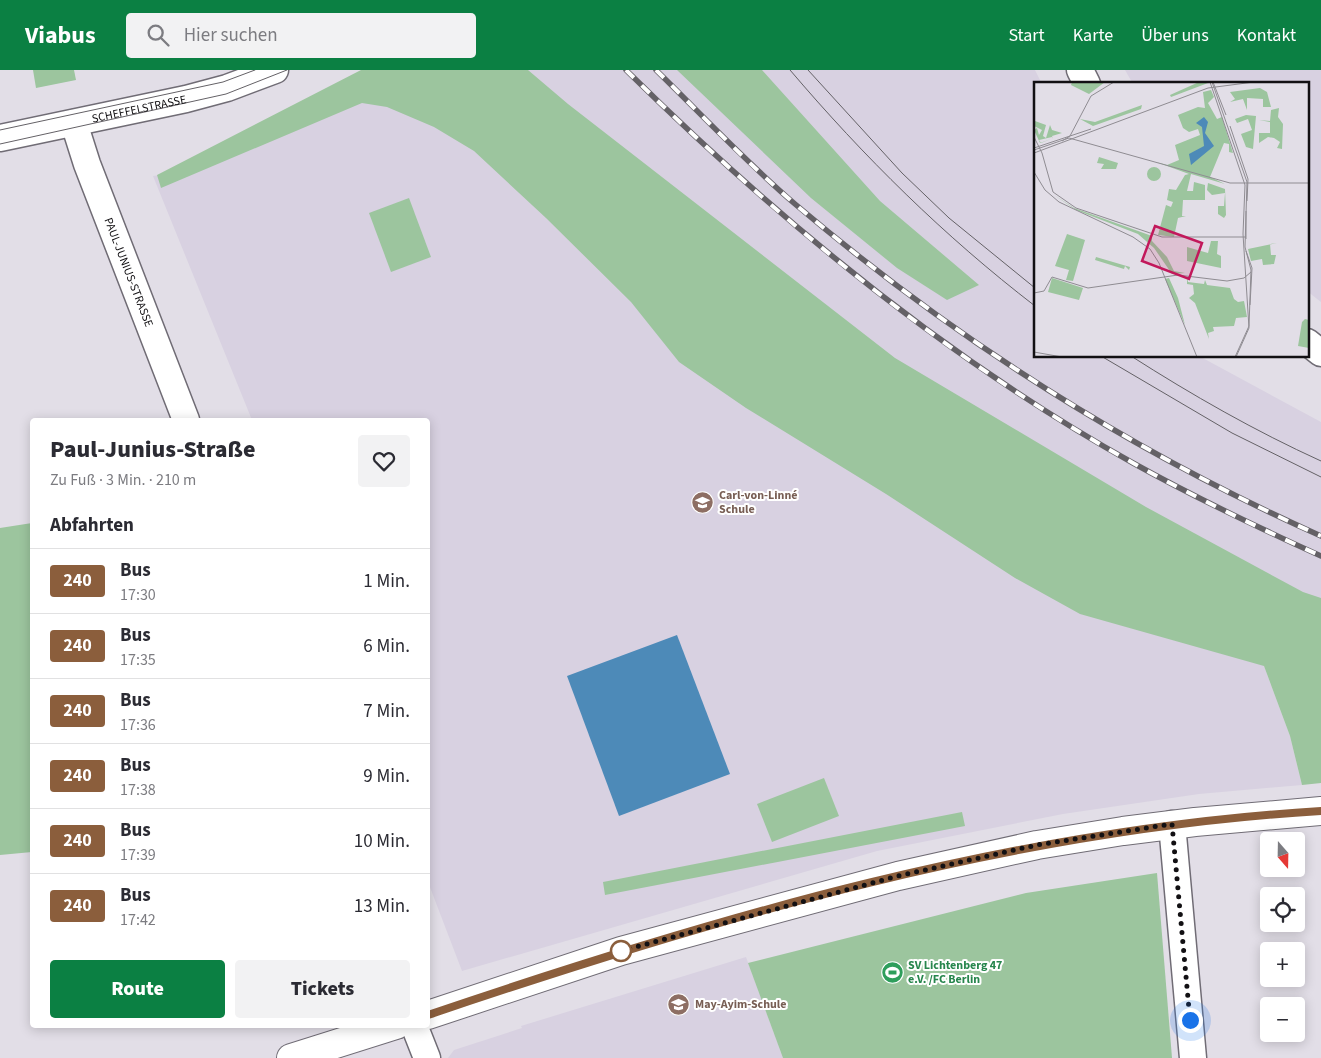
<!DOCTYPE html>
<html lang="de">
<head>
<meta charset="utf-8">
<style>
	:root { --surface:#fff; --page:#f2f2f3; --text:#2b2b33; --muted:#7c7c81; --line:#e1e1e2; --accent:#0b8043 }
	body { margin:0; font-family:"Source Sans 3",sans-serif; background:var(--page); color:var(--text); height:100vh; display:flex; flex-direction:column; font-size:19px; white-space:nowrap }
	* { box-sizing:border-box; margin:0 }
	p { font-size:16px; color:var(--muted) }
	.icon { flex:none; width:28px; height:28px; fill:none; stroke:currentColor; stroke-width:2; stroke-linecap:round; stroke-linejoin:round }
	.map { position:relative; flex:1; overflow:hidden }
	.sheet { position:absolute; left:30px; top:348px; width:400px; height:610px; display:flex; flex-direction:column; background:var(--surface); border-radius:5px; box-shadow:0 2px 12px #0003 }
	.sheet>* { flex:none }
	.badge { padding:0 10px; border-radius:4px; font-size:18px; line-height:32px }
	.needle { width:32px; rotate:160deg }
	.tools { position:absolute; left:1260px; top:762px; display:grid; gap:10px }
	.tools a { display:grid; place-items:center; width:45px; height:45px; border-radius:5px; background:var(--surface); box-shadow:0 2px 12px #0003; font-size:25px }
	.you { position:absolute; width:25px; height:25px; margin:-12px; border:4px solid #fff; border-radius:50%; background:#1a73e8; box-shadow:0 0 0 8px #1a73e833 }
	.map>.badge { position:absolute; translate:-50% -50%; box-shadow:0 0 0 2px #fff }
	h2 { padding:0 20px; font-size:19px; line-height:45px }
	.round { display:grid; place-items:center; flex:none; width:52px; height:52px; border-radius:5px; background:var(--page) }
	.head { display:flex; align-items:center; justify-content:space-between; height:85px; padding:0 20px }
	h1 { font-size:24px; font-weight:800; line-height:38px }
	.action { display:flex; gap:10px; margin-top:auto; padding:10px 20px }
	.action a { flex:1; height:58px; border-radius:5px; background:var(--accent); color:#fff; font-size:20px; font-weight:800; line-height:58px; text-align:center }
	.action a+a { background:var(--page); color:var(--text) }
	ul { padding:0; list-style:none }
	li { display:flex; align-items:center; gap:15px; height:65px; padding:0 20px; border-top:1px solid var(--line) }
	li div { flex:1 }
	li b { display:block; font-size:19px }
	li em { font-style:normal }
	li .badge { min-width:55px; font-weight:700; text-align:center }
	header { display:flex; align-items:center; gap:30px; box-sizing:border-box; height:70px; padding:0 25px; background:var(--accent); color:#fff }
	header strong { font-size:24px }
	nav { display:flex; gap:28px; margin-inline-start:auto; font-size:18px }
	.search { width:350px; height:45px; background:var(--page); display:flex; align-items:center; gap:12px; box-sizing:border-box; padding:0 18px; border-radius:5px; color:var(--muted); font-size:19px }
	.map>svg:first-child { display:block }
	.built { fill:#d8d1e1 }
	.green { fill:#9cc59e }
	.water { fill:#4d8ab8 }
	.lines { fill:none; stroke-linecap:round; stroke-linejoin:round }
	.minor-casing { stroke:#706c75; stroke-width:29 }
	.major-casing { stroke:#706c75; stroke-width:30 }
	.minor { stroke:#fff; stroke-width:26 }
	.major { stroke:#fff; stroke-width:28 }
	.tram { stroke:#646166; stroke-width:1 }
	.rail-casing { stroke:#646166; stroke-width:5.5 }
	.rail { stroke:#fff; stroke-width:4; stroke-dasharray:11; stroke-linecap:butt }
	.line-casing { stroke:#fff; stroke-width:11 }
	.line { stroke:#8b5e3c; stroke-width:8 }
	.walk { stroke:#121013; stroke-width:5; stroke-dasharray:0 9 }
	.stop-dot { fill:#fff; stroke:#8b5e3c; stroke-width:2.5 }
	.labels { text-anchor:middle; stroke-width:4; stroke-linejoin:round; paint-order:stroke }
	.street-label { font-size:12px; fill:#121013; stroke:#fff }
	.education-label { font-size:12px; font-weight:bold; fill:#785e54; stroke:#fff; text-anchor:start }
	.leisure-label { font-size:12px; font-weight:bold; fill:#27864d; stroke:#fff; text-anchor:start }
	.inset-road { fill:none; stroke:#8f8c92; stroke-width:1 }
	.view { fill:#c2185b; fill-opacity:0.15; stroke:#c2185b; stroke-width:2.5 }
	.inset-edge { fill:none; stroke:#121013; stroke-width:2.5 }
</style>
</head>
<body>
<header>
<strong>Viabus</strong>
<div class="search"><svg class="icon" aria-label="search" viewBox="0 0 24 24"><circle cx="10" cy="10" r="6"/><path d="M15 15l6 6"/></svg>Hier suchen</div>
<nav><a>Start</a><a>Karte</a><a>Über uns</a><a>Kontakt</a></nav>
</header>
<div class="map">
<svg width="1321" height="988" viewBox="0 0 1321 988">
	<rect width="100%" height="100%" fill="#e2dee7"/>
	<!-- built -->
	<g class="built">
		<polygon points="371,0 1035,0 1042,14 1035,14 1035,286 1199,286 1321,352 1321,597 1264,596 1290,666 1302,715 1199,724 1063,744 877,781 462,901 428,812 428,350 252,350 153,106 168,104"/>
		<polygon points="1125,0 1321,0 1321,232 1307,221 1307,14 1133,14"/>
		<polygon points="746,887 783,988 448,988 454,980 522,958 521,956"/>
	</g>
	<!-- green -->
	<g class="green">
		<polygon points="33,0 74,0 76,10 36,18"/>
		<polygon points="361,0 528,0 568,34 895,288 1146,437 1303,522 1321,528 1321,713 1302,715 1290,666 1264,596 1080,544 1015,508 886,424 746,338 679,292 631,232 546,148 474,81 434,57 387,37 362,33 161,118 157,105"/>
		<polygon points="677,0 762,0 880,131 979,215 947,230 897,198 811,128"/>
		<polygon points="409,128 431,187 391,202 369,143"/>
		<polygon points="32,453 32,782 0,785 0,458"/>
		<polygon points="824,708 839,746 772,772 757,734"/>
		<polygon points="962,742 965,756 605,825 603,812"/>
		<polygon points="1157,803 1172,988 783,988 748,893 1026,823"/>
	</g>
	<!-- water -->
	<polygon class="water" points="677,565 730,704 619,746 567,606"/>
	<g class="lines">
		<defs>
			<g id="minor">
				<polyline points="1080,0 1087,14"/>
				<path id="s1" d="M74,53L87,94L186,350"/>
				<path id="s2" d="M0,68L186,29L227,18L275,0"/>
				<polyline points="1307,272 1321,283"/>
				<polyline points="1172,754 1193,988"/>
				<polyline points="414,955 427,988"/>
			</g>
			<g id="major">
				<polyline points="428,945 621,881 898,806 1037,775 1123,761 1195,752 1321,741"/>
				<polyline points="291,988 396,955"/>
			</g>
		</defs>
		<!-- minor casing -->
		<use href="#minor" class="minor-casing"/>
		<!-- major casing -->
		<use href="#major" class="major-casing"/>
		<!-- minor -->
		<use href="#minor" class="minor"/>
		<!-- major -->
		<use href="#major" class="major"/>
		<!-- tram -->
		<g class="tram">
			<path d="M790,0C864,87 944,166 1035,236"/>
			<polyline points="808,0 902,103 949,148 1035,218"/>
			<polyline points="0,60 223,12 255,0"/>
			<polyline points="0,74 226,24 287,0"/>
			<polyline points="1101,286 1232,363 1321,407"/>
			<path d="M1131,286C1192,325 1255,361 1321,391"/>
		</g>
		<defs>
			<g id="rail">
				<path d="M626,0C778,150 945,288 1133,393C1194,427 1257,457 1321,486"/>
				<path d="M656,0C702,45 746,92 795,134C954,269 1131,381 1321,466"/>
			</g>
		</defs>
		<!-- rail casing -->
		<use href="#rail" class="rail-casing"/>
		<!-- rail -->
		<use href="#rail" class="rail"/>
	</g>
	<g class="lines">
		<defs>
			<path id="line" d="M428,945C717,847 1015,759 1321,741"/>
		</defs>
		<!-- line casing -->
		<use href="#line" class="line-casing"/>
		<!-- line -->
		<use href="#line" class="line"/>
		<!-- walk -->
		<polyline class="walk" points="621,881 898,806 1037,775 1172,754 1190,950"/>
	</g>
	<!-- icons -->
	<defs>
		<symbol id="school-disc" viewBox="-11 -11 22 22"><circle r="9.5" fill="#8d6e63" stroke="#fff"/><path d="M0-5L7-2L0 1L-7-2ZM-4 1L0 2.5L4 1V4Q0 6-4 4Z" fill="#fff"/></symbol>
		<symbol id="stadium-disc" viewBox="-11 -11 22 22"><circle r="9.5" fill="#2e9e5b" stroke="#fff"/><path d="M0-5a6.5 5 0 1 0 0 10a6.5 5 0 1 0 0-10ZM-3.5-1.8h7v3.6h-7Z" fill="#fff"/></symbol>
	</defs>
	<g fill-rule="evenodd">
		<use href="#school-disc" x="690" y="420" width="25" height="25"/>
		<use href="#stadium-disc" x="880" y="890" width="25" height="25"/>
		<use href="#school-disc" x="666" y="922" width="25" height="25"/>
	</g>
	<!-- markers -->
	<circle class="stop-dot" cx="621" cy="881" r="10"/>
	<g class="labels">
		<!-- street labels -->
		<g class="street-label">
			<text dy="4" stroke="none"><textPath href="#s2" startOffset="142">SCHEFFELSTRASSE</textPath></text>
			<text dy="4" stroke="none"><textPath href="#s1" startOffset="159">PAUL-JUNIUS-STRASSE</textPath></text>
		</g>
		<!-- education labels -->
		<g class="education-label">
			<text x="719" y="429">Carl-von-Linné<tspan x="719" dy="14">Schule</tspan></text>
			<text x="695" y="938">May-Ayim-Schule</text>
		</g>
		<!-- leisure labels -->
		<g class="leisure-label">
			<text x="908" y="899">SV Lichtenberg 47<tspan x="908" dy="14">e.V. /FC Berlin</tspan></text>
		</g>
	</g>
	<!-- overview -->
	<g transform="translate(1034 12)">
		<rect width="275" height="275" fill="#e2dee7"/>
		<path d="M38,0H71L55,12L37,3ZM165,0L174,1L137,15L136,13ZM226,6L233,10L237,25H229V17L213,16V28L209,17L196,20L201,17L196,10ZM177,8L180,15L174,21L183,37L188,35L199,71L195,70V62L190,61L176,95L191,102L157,92L153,109H159L160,100L171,103V118H149L148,134H152L144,136L140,155L124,153L132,123L137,125L139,120L133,118L135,107L142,108L151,93L155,92L122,80L133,83L145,78L141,63L166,53L164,47L155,50L149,46L144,33L164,25L171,26L169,10ZM108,23L107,27L59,44L46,37L61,40ZM245,26L244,35L249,42L248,67L243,66L246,60L240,56L234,55L225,61V51H236V40L225,38L236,39L237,28ZM212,33L222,34L219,67L212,65L207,52L218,48L214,37L203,41L201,37ZM1,39L12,43L9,54L12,56L16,43L18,48L28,51L18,54L19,57L18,55L5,58L7,61L17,57L6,61L0,48L3,46L5,53L8,48L0,44ZM65,75L84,81L82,87H67L70,82L63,81ZM113 92a7 7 0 1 1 14 0a7 7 0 1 1-14 0ZM174,101L191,107L192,133L190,136L184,132V124H190L191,111L178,113L173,108ZM20,113L40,126L118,154V159L133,175L140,189L151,191L138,192L120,166L104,152L42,128ZM33,152L51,158L39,199L32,198L35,188L21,184ZM177,159H184L183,172L187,174V186L153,179V165L174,171ZM243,161L236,162L237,173H242L240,182L229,183L228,177L217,179L214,167ZM62,175L96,185L95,188L91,184L90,187L61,178ZM153,195L154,200L170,202L171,198L173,203L196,206L200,217L204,220L210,219L213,235L202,236L200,244L179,245L180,249L174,251L175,257L161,221L155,216L160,212L159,203L153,202ZM18,196L49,206L45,218L14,210ZM135,196L144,216L151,243L131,197ZM271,237L275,238V266L264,264L268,240Z" fill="#9cc59e"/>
		<path d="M170,35L174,40L171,51L180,64L157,83L155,72L170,64L168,45L162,41Z" fill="#4d8ab8"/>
		<path class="inset-road" d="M176,0L211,103L209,152L215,246L202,275M178,0L213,100L211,165L217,188L215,244L201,275M179,0L192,33M196,44L214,97L213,119M0,55L8,71L19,110L42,126L128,155H212M28,59L36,54L57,14L80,0M0,66L57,47M0,68L35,56L196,101H275M0,71L174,6L220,0M0,90L11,108L25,120L99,155L116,167L125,181L163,275M212,157V129M212,169L218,186L216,223M0,211L10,209L18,195L54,206L144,193L193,199L210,196L217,190M0,270L28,275"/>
		<path class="view" d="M121,144L168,161L155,197L108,179Z"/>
		<rect width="275" height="275" class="inset-edge"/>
	</g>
</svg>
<div class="tools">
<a><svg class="needle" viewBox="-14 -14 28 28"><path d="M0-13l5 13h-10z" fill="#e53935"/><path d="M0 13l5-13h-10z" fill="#7c7c81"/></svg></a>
<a><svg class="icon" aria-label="locate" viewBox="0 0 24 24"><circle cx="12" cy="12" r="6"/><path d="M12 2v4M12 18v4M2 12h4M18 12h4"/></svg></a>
<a>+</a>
<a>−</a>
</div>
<div class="you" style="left:1190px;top:950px"></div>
<section class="sheet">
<div class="head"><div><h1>Paul-Junius-Straße</h1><p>Zu Fuß · 3 Min. · 210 m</p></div><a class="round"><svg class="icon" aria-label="heart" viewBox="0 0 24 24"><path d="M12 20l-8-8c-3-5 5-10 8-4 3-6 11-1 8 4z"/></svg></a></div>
<h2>Abfahrten</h2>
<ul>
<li><span class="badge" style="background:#8b5e3c;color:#fff">240</span><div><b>Bus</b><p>17:30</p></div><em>1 Min.</em></li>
<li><span class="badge" style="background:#8b5e3c;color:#fff">240</span><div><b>Bus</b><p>17:35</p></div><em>6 Min.</em></li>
<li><span class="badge" style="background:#8b5e3c;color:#fff">240</span><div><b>Bus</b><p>17:36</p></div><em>7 Min.</em></li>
<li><span class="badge" style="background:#8b5e3c;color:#fff">240</span><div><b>Bus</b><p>17:38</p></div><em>9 Min.</em></li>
<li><span class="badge" style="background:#8b5e3c;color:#fff">240</span><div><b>Bus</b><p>17:39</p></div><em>10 Min.</em></li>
<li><span class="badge" style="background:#8b5e3c;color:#fff">240</span><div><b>Bus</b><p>17:42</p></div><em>13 Min.</em></li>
</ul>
<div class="action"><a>Route</a><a>Tickets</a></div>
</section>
</div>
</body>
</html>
